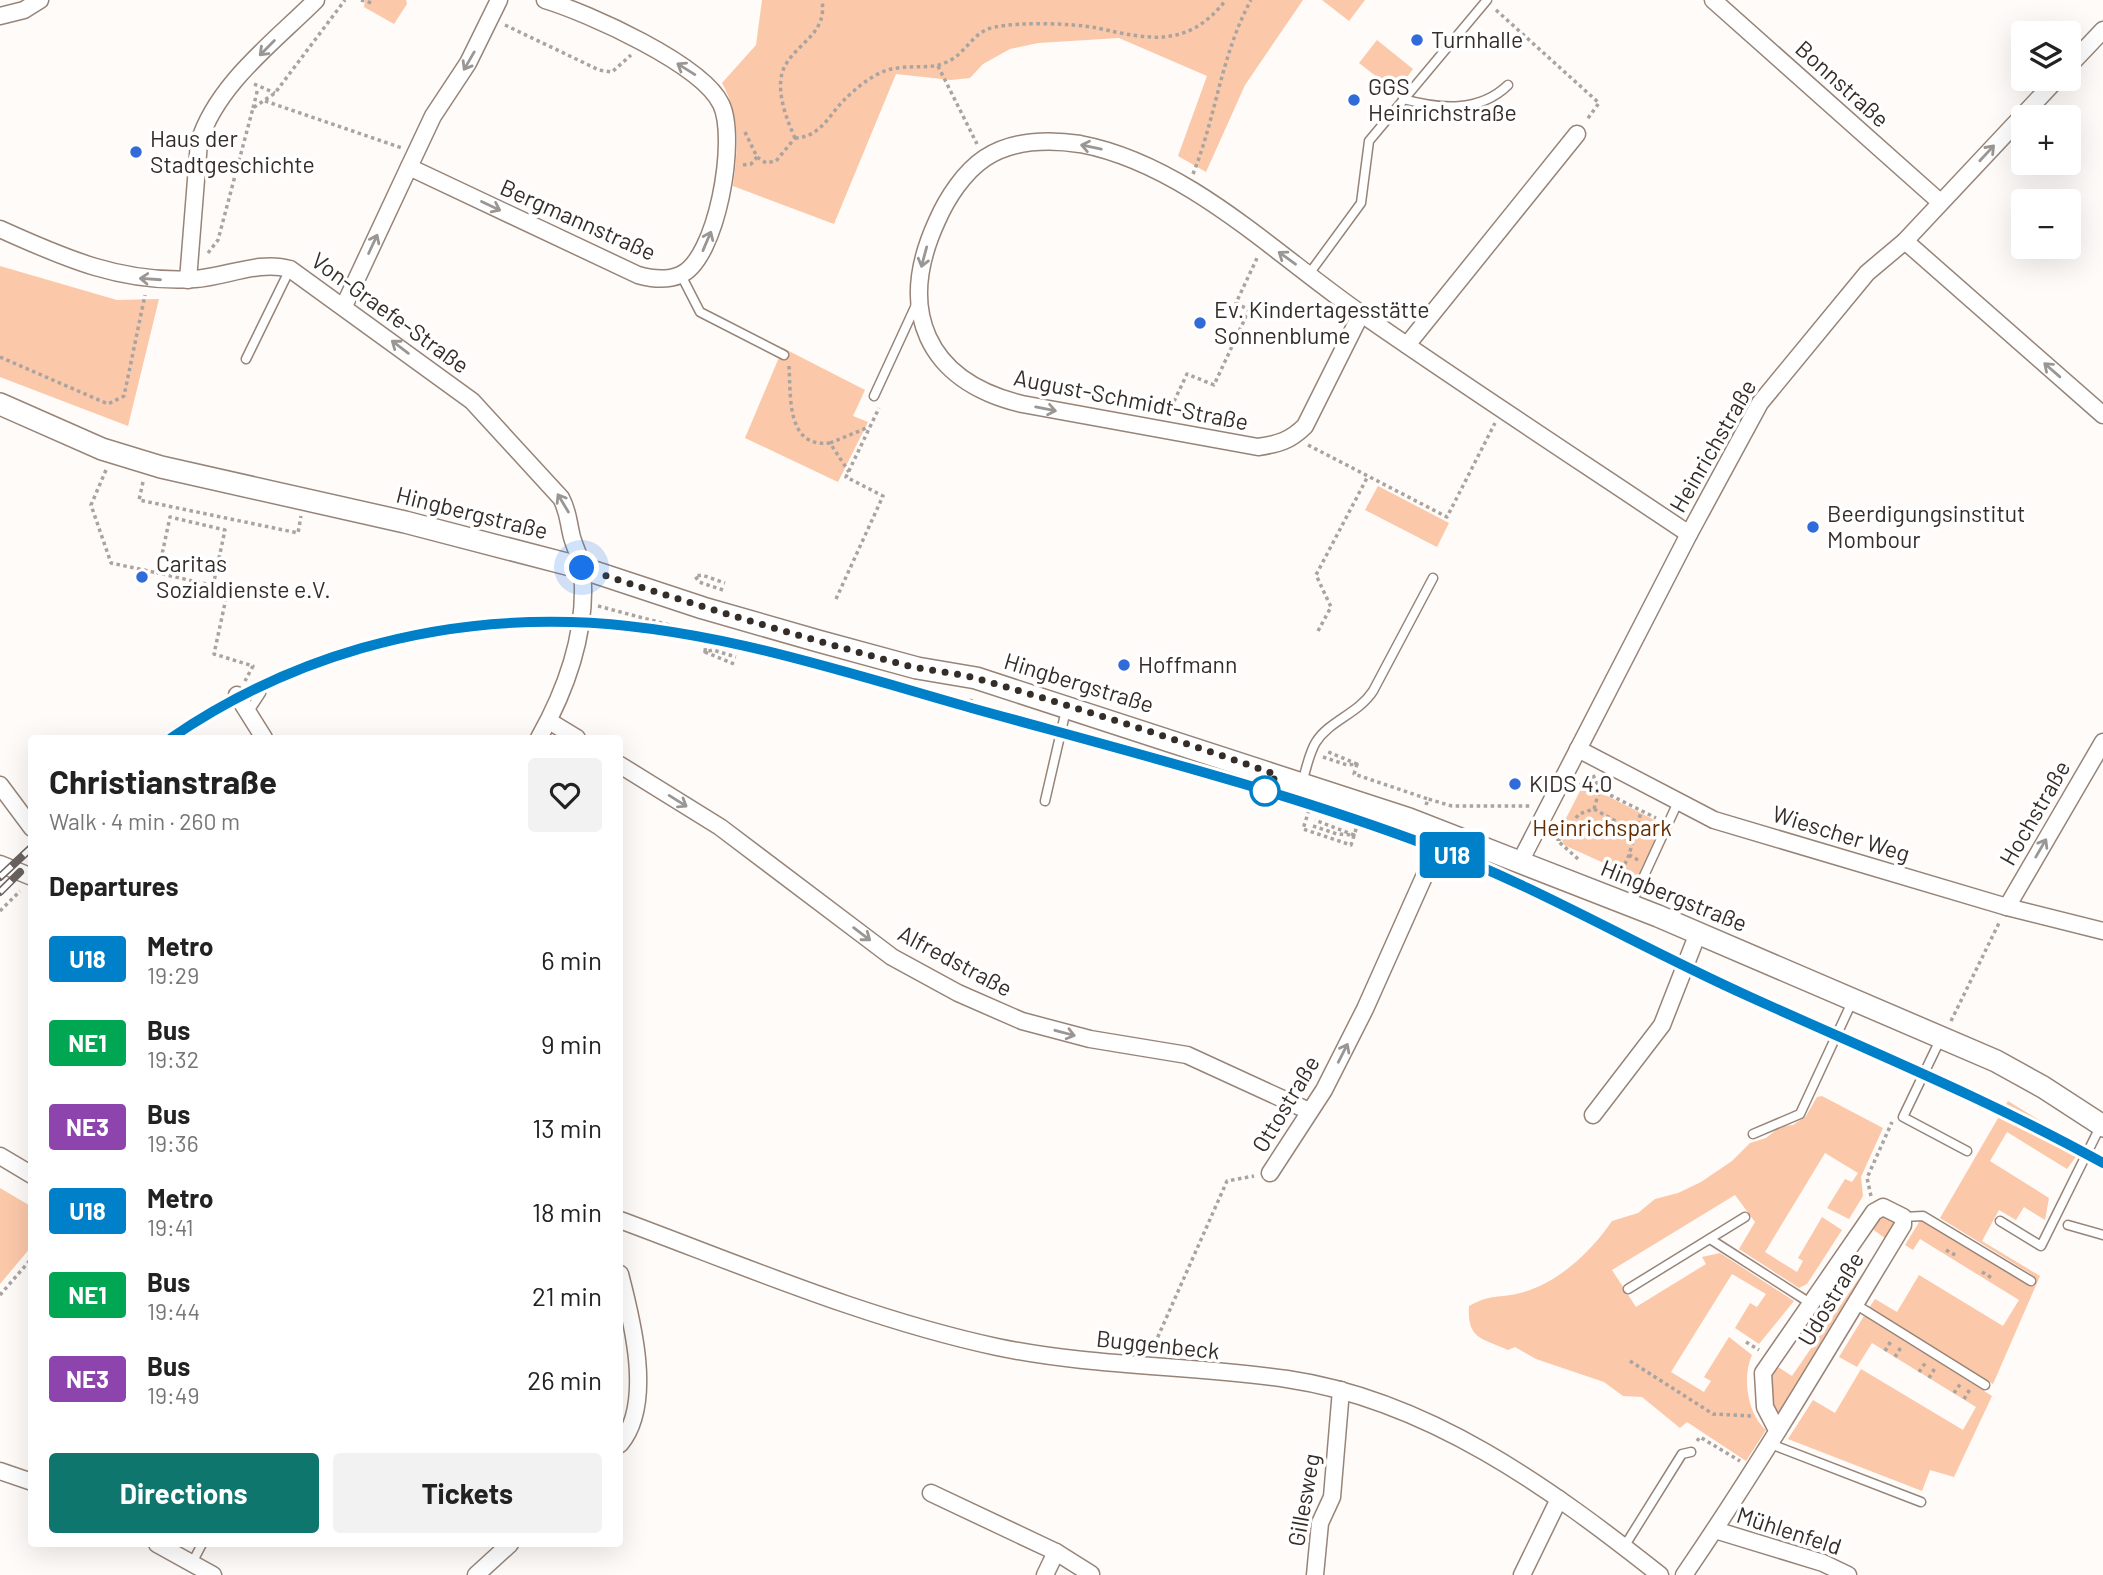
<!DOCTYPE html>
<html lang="en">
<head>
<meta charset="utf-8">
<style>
	:root { --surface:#fff; --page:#f2f2f2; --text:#222; --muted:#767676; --accent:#0f766e }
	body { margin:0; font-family:Barlow,sans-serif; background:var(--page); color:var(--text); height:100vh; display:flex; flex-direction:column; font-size:26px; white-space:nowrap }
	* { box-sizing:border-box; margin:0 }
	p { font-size:23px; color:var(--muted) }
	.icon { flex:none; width:38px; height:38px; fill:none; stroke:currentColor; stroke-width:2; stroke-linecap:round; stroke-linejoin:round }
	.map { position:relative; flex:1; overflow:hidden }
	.drawer { position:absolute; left:28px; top:735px; width:595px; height:812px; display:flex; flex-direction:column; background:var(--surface); border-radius:7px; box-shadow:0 7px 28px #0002 }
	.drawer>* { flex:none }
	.badge { padding:0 14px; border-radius:5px; font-size:24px; line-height:46px }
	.buttons { position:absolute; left:2011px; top:21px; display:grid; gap:14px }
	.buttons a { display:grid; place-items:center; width:70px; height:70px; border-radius:7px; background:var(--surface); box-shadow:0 7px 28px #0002; font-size:35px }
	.you { position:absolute; width:35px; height:35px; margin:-18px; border:5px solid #fff; border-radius:50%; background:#1a73e8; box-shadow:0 0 0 10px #1a73e833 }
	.map>.badge { position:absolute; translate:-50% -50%; box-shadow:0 0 0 4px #fff }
	h2 { padding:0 21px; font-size:26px; line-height:63px }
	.round { display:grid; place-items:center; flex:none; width:74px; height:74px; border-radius:7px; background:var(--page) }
	.headline { display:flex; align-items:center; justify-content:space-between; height:119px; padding:0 21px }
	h1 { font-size:33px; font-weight:700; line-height:52px }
	.primary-button { display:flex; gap:14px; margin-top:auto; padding:14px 21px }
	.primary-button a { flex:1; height:80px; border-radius:7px; background:var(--accent); color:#fff; font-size:28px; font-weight:700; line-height:80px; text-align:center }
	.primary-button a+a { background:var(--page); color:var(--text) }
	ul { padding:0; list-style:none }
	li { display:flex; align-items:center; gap:21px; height:84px; padding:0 21px }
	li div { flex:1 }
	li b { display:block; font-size:26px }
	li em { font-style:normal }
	li .badge { min-width:77px; font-weight:700; text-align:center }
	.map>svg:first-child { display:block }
	.green { fill:#fbc8a9 }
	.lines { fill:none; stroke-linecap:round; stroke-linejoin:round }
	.lane-casing { stroke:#978478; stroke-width:11 }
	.street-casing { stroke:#978478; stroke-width:19 }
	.secondary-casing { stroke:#978478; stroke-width:24 }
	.path { stroke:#aaa4a0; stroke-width:3.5; stroke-dasharray:3.5 3.5; stroke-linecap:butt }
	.lane { stroke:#fff; stroke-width:8 }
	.street { stroke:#fff; stroke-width:16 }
	.secondary { stroke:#fff; stroke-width:21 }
	.rail-casing { stroke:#6a635f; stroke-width:8 }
	.rail { stroke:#fff; stroke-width:5; stroke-dasharray:16; stroke-linecap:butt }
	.oneway { stroke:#9a9694 }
	.line-casing { stroke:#fff; stroke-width:16 }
	.line { stroke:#0080c8; stroke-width:10 }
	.walk { stroke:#352d28; stroke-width:7; stroke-dasharray:0 12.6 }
	.poi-dot { fill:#306bd9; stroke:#fff; stroke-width:2.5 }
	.stop-dot { fill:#fff; stroke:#0080c8; stroke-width:3.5 }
	.labels { text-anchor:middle; stroke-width:7; stroke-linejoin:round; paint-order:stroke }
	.poi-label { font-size:23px; fill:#352d28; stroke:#fff; text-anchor:start }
	.street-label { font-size:23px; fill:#352d28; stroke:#fff }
	.park-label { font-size:23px; fill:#652e01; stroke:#fff }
</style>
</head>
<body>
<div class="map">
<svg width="2103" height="1575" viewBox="0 0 2103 1575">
	<rect width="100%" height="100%" fill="#fffbf8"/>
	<!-- green -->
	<g class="green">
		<polygon points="365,0 406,0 407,4 394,24 364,7"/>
		<path d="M762,0H1303L1245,85L1206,172L1178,156L1207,76L1119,38L1038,43L1010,49L983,64L970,78L951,80L896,74L834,224L733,186C738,148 741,117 722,83L756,45Z"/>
		<polygon points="1322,0 1365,0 1349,21"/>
		<polygon points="1377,40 1413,69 1396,92 1359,63"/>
		<polygon points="0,266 117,300 159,299 128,426 0,377"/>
		<polygon points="783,348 865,390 853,416 868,422 838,482 745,438"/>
		<polygon points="1378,486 1449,523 1437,547 1365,510"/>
		<polygon points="1581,789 1596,790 1662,824 1637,878 1564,845 1559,832"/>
		<path d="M1822,1096L1883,1128L1861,1177L1863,1196L1849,1219L1827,1208L1845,1179L1852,1182L1858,1173L1825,1153L1765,1252L1797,1272L1803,1261L1798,1258L1822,1217L1842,1230L1807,1284L1799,1288L1739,1249L1755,1222L1735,1195L1612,1270L1636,1307L1706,1264L1702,1257L1720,1253L1794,1301L1759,1344L1735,1328L1750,1303L1757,1307L1766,1294L1732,1274L1671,1372L1704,1392L1711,1381L1704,1377L1729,1337L1752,1355C1742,1376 1747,1414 1766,1430L1746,1461L1687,1422L1680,1428L1642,1397L1623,1396L1604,1382L1536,1359L1515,1347L1508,1350C1481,1338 1467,1339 1469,1306C1493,1293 1497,1299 1520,1293C1557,1284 1591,1252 1612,1221L1638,1213L1655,1199L1678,1193L1701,1182L1732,1161L1750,1143L1766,1138L1781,1126L1793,1125L1806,1116L1817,1097Z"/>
		<polygon points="2008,1101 2083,1147 2067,1169 2007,1132 1990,1161 2049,1198 2045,1220 2024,1207 2016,1220 1999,1210 1982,1241 2040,1276 1993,1384 1869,1308 1875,1299 1897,1312 1919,1275 2003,1326 2019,1300 1920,1239 1913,1250 1905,1245 1921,1219 2030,1286 2034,1276 1940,1218"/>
		<polygon points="0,1188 32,1207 31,1247 0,1284"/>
		<path d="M1885,1214L1896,1222L1894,1227L1778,1413C1766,1401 1766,1379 1775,1365L1792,1376L1886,1239L1871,1228L1880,1215Z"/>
		<polygon points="1864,1316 1992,1396 1954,1477 1930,1470 1922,1491 1788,1439 1813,1400 1835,1413 1861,1369 1963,1430 1976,1407 1872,1343 1857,1367 1839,1357"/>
	</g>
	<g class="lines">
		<defs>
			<g id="lane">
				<path d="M1403,99C1440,109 1479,113 1508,85"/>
				<polyline points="1309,274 1361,203 1369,141 1487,0"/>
				<polyline points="681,275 700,312 784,355"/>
				<polyline points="246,359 290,269"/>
				<polyline points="874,396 916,305"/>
				<polyline points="248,713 261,693"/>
				<path d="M1302,783C1306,770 1309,753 1316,742C1329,721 1358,714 1373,691L1433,578"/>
				<polyline points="1045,801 1066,710"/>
				<polyline points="1631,904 1678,802"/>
				<polyline points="1940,1040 1903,1117 1967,1151"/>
				<polyline points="1753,1134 1800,1114 1852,1002"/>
				<polyline points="1903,1217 1923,1216 2031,1281"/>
				<polyline points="2000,1221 2041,1246 2101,1125"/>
				<polyline points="2068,1225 2103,1235"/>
				<polyline points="1710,1239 1810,1303"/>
				<polyline points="1628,1289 1745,1217"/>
				<polyline points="1855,1304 1985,1385"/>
				<polyline points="1768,1443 1921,1502"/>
				<polyline points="1624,1547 1682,1454 1691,1452"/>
				<polyline points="192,1563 202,1544"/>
			</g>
			<g id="street">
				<polyline points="1713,0 1940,202"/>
				<polyline points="0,16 24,10 40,0"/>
				<polyline points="2068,67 2103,30"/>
				<polyline points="409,167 433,116 468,63 499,0"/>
				<path d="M0,229C64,258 123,284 195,279C226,277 259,260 290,269L472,401L561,498C568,511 568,520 571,533C573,545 581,557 582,569C588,628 567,688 539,738"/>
				<polyline points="1905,241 2103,415"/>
				<path d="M188,280L199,142C217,84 274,42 316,0"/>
				<path d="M344,306L409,167L638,275C652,279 666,281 680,275C717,260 738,138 721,104C702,64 588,13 545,0"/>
				<path d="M1361,314L1305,426C1290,441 1278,444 1258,447L1022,404C926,381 896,310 937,221C947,198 964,172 985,158C1012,140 1049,139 1080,144C1187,164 1277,256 1363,315C1471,390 1580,461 1689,534"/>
				<polyline points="1407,345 1577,134"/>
				<polyline points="237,695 264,738"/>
				<polyline points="549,721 577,738"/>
				<polyline points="1578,749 1714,820 2007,907 2103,931"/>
				<polyline points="620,765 720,827 892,957 958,993 1022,1021 1090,1039 1187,1055 1309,1111"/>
				<polyline points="0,785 32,828"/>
				<polyline points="1520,862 1689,534 1760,403 1867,273 1905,241 2057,79"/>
				<polyline points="0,864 32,877"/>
				<polyline points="2007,907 2103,742"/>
				<polyline points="1593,1115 1662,1025 1698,933"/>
				<polyline points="0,1156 32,1175"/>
				<polyline points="1270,1173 1324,1090 1365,1009 1444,832"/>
				<path d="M620,1220C744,1266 867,1319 997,1347C1093,1367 1191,1365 1287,1379C1429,1400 1550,1488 1660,1575"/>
				<path d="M620,1274C632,1320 654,1404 620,1444"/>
				<polyline points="0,1471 32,1482"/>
				<polyline points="931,1493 1056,1552 1091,1574"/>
				<polyline points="1715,1530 1823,1563 1848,1575"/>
				<polyline points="157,1544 213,1575"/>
				<polyline points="476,1575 510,1544"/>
				<polyline points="1045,1575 1056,1552"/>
				<polyline points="1315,1575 1320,1523 1332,1497 1341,1390"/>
				<polyline points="1522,1575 1559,1499"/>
				<path d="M1684,1575C1762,1461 1832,1342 1903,1225V1217L1883,1207L1874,1212L1763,1373L1765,1407L1777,1430"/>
			</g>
			<polyline id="secondary" points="0,404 102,449 161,467 405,522 582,568 703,608 818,641 917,668 976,678 1409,819 1658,916 1996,1061 2043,1087 2103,1126"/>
		</defs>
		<!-- lane casing -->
		<use href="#lane" class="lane-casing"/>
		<!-- street casing -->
		<use href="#street" class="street-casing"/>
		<!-- secondary casing -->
		<use href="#secondary" class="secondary-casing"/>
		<!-- path -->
		<g class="path">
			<polyline points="361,0 372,3"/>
			<polyline points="1496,10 1599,103 1586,121"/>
			<polyline points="505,25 599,70 612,72 631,55"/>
			<polyline points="938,66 977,144"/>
			<polyline points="254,84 275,93"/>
			<polyline points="265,101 402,148"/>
			<polyline points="253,108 258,88"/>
			<polyline points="745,132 757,157 766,163 776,161 795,138"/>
			<path d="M795,138C820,137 828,117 843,101C857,87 877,70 897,68C916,65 932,70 949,61C967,52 973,31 995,27C1021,22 1071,23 1097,28C1151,40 1188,48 1226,0"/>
			<path d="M795,138C786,118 773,85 786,64C801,40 827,33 822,0"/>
			<polyline points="743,165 751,164 757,157"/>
			<path d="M1193,174C1216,117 1221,55 1251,0"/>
			<polyline points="208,253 218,240 253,108 275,93 345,0"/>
			<polyline points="0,357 108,404 124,396 145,295"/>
			<path d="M789,366C791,397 786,448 830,443L849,472"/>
			<polyline points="1168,414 1187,374 1214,385 1249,310 1236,303 1258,256"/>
			<polyline points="830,443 869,427"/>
			<polyline points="1308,445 1447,517 1495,423"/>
			<polyline points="106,470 91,505 111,563 158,573"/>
			<polyline points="143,482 139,500 298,533 301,516"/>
			<polyline points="213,586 225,530 170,517 158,573 228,589 214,654 253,666 245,681"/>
			<polyline points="723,590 699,582 695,576 702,575 725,583"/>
			<polyline points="836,599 883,496 846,477 879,408"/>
			<polyline points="598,606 707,635 705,652"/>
			<polyline points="1318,631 1331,607 1316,575 1368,476"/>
			<polyline points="734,664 705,652 713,650 736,657"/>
			<polyline points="969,709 972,697"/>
			<polyline points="1323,757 1347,765 1357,764 1326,751"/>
			<polyline points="1357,764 1354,774 1428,799"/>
			<polyline points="1593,775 1600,790 1656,818"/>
			<polyline points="1580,785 1593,777"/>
			<polyline points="1426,805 1428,799 1452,806 1532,806"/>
			<polyline points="1594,809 1633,831"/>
			<polyline points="1309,810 1303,829 1351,845 1357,826"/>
			<polyline points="1313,826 1337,834 1354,835 1315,820"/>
			<polyline points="1558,841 1559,827"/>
			<polyline points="1578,859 1558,841 1579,814 1594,809 1599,791"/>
			<polyline points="1638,860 1629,855 1641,812"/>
			<polyline points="1619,877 1629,855"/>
			<polyline points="0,911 20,891"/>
			<polyline points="1951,1021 2000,921"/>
			<polyline points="1871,1196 1867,1178 1892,1122"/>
			<polyline points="1946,1250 1957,1256"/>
			<polyline points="1982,1272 1992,1278"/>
			<polyline points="0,1295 32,1258"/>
			<polyline points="1746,1342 1759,1350"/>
			<polyline points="1152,1350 1227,1181 1254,1176"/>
			<polyline points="1885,1351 1891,1341"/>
			<polyline points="1895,1357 1901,1347"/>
			<polyline points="1630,1361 1713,1414 1752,1416"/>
			<polyline points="1919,1372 1926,1362"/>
			<polyline points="1929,1378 1935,1368"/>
			<polyline points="1954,1393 1961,1383"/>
			<polyline points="1964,1399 1970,1389"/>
			<polyline points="1697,1441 1700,1437 1740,1461"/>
		</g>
		<!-- lane -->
		<use href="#lane" class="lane"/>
		<!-- street -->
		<use href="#street" class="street"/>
		<!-- secondary -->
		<use href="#secondary" class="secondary"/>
		<defs>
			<g id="rail">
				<polyline points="0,877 32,847"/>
				<polyline points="0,892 20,872"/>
			</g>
		</defs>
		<!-- rail casing -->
		<use href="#rail" class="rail-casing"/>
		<!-- rail -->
		<use href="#rail" class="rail"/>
	</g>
	<!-- one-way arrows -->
	<defs><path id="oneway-shaft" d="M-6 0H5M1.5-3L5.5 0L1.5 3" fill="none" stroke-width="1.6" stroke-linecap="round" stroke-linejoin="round" transform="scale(1.75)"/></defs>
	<g class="oneway">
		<use href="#oneway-shaft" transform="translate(267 48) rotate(135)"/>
		<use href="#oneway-shaft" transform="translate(469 61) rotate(120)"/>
		<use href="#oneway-shaft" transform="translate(686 69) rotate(-148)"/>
		<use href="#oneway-shaft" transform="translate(1091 147) rotate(-168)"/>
		<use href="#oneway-shaft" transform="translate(1987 153) rotate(-47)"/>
		<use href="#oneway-shaft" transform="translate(491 206) rotate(25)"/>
		<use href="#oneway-shaft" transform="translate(707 241) rotate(-67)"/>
		<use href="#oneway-shaft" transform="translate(373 244) rotate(-65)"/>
		<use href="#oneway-shaft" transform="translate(924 257) rotate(105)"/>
		<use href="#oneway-shaft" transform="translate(1287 258) rotate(-144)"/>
		<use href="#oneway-shaft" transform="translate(150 279) rotate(-176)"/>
		<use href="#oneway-shaft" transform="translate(400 347) rotate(-143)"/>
		<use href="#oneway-shaft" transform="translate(2052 370) rotate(-139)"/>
		<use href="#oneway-shaft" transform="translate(1046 409) rotate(11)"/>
		<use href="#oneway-shaft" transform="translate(563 503) rotate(-121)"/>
		<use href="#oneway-shaft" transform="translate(678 801) rotate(32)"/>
		<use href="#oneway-shaft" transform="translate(2041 848) rotate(-60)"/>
		<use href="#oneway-shaft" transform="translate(862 934) rotate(37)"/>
		<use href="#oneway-shaft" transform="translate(1065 1033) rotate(15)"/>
		<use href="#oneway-shaft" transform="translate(1343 1053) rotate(-63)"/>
	</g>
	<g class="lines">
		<defs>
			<path id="line" d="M171,738C289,657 428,618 571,622C708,626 844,672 975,709C1127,751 1281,790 1430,846C1540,888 1641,948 1748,996C1867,1050 1988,1099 2103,1163"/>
		</defs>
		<!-- line casing -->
		<use href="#line" class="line-casing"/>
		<!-- line -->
		<use href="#line" class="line"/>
		<!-- walk -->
		<path class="walk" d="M582,568C688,603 794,635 901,664C927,671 954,672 979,679C1079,708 1179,740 1277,775L1265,791"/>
	</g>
	<!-- markers -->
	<g class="poi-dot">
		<circle cx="1417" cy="40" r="7"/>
		<circle cx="1354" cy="100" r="7"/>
		<circle cx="136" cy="152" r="7"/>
		<circle cx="1200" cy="323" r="7"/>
		<circle cx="1813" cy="527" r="7"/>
		<circle cx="142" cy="577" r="7"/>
		<circle cx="1124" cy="665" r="7"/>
		<circle cx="1515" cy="784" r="7"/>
	</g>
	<circle class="stop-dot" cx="1265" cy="791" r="14"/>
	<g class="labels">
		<!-- poi labels -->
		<g class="poi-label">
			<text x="1431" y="48">Turnhalle</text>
			<text x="1368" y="95">GGS<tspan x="1368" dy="26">Heinrichstraße</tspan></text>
			<text x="150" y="147">Haus der<tspan x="150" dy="26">Stadtgeschichte</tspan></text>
			<text x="1214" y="318">Ev. Kindertagesstätte<tspan x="1214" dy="26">Sonnenblume</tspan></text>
			<text x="1827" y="522">Beerdigungsinstitut<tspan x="1827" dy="26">Mombour</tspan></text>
			<text x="156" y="572">Caritas<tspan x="156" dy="26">Sozialdienste e.V.</tspan></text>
			<text x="1138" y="673">Hoffmann</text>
			<text x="1529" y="792">KIDS 4.0</text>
		</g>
		<!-- street labels -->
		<g class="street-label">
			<text transform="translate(1842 84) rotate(42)" y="8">Bonnstraße</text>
			<text transform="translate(578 220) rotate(24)" y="8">Bergmannstraße</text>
			<text transform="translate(390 313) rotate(36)" y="8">Von-Graefe-Straße</text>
			<text transform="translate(1131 400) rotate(11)" y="8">August-Schmidt-Straße</text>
			<text transform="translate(1713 446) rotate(-60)" y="8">Heinrichstraße</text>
			<text transform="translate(472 513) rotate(14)" y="8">Hingbergstraße</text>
			<text transform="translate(1079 683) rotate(17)" y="8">Hingbergstraße</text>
			<text transform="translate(2035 813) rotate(-60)" y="8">Hochstraße</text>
			<text transform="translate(1841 834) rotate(17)" y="8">Wiescher Weg</text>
			<text transform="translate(1674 896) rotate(22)" y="8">Hingbergstraße</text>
			<text transform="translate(955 961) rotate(28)" y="8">Alfredstraße</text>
			<text transform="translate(1286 1104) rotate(-59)" y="8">Ottostraße</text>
			<text transform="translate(1831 1299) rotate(-59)" y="8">Udostraße</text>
			<text transform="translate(1158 1345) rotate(6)" y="8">Buggenbeck</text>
			<text transform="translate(1304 1500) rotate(-80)" y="8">Gillesweg</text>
			<text transform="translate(1789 1531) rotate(18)" y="8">Mühlenfeld</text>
		</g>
		<!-- park labels -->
		<g class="park-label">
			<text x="1602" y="836">Heinrichspark</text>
		</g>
	</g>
</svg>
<div class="buttons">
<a><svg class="icon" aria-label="layers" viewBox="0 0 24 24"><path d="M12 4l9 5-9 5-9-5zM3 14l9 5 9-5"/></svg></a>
<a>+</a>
<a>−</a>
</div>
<div class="you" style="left:582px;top:568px"></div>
<b class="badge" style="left:1452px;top:855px;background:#0080c8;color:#fff">U18</b>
<section class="drawer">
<div class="headline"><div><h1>Christianstraße</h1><p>Walk · 4 min · 260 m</p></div><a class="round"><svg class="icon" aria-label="heart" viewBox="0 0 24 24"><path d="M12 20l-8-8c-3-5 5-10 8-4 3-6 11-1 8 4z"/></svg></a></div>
<h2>Departures</h2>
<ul>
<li><span class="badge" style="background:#0080c8;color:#fff">U18</span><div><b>Metro</b><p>19:29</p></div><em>6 min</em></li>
<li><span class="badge" style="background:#00a651;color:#fff">NE1</span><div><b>Bus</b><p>19:32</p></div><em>9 min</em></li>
<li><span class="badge" style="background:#8e44ad;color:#fff">NE3</span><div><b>Bus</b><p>19:36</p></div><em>13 min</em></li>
<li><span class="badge" style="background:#0080c8;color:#fff">U18</span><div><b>Metro</b><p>19:41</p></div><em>18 min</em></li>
<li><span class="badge" style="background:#00a651;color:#fff">NE1</span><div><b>Bus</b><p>19:44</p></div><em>21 min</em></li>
<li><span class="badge" style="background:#8e44ad;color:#fff">NE3</span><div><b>Bus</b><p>19:49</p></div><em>26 min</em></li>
</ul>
<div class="primary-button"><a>Directions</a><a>Tickets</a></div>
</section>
</div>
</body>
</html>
